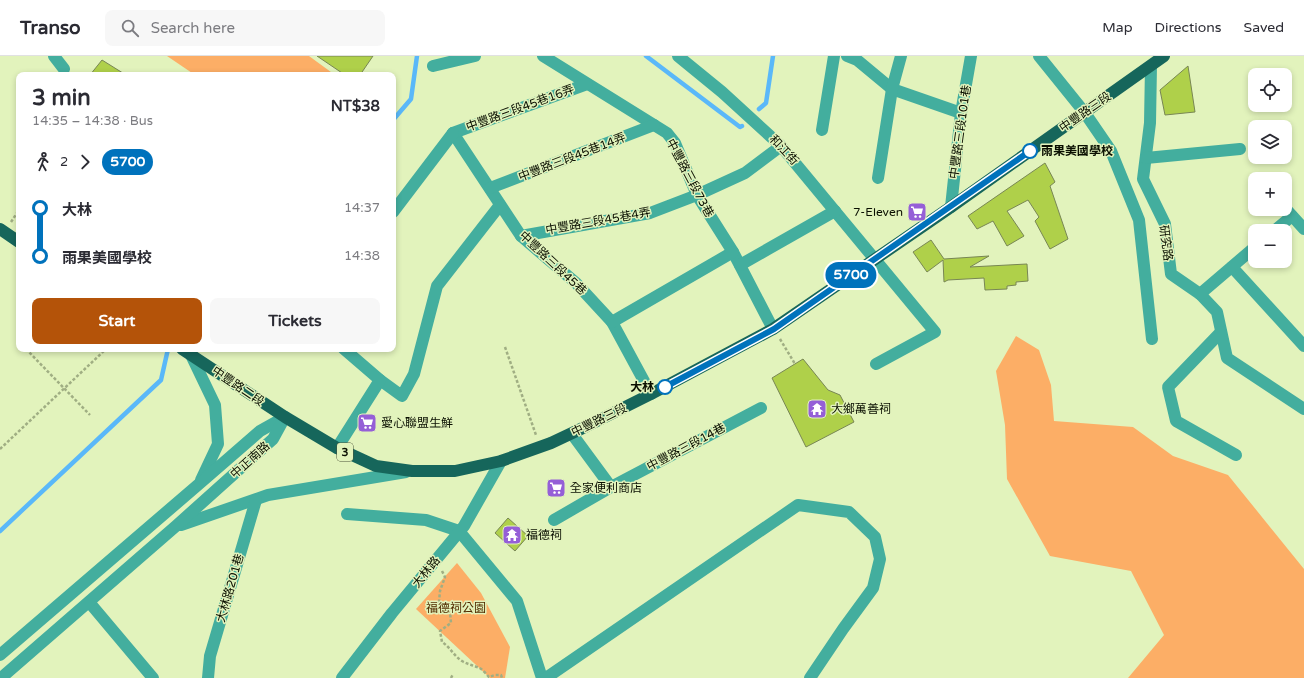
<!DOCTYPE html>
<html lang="en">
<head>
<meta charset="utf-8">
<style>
	:root { --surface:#fff; --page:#f7f7f7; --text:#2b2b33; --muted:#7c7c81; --line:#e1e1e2; --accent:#b45309 }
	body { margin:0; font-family:"Varela Round","Noto Sans TC",sans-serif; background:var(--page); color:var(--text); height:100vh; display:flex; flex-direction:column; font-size:15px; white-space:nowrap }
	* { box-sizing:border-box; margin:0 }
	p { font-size:13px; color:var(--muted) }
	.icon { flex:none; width:22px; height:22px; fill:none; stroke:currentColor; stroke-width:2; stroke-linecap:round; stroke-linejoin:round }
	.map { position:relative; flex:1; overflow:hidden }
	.panel { position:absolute; left:16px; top:16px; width:380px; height:280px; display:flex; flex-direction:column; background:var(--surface); border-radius:8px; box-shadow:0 2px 6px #0003 }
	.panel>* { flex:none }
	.badge { padding:0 8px; border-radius:13px; font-size:14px; line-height:26px }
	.controls { position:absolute; left:1248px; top:12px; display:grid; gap:8px }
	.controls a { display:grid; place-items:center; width:44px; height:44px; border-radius:8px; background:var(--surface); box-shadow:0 2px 6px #0003; font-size:20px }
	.map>.badge { position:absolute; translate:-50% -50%; box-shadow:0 0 0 2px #fff }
	.legs { display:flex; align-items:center; gap:6px; height:44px; padding:0 16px; font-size:13px }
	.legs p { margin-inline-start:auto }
	.headline { display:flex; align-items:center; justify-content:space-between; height:68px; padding:0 16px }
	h1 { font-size:22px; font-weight:700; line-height:30px }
	.action { display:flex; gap:8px; margin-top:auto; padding:8px 16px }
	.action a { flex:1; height:46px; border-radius:8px; background:var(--accent); color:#fff; font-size:16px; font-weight:700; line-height:46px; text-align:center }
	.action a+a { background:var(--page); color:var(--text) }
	ul { padding:0 16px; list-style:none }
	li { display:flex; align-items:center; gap:14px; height:48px; font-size:15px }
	li i { display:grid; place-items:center; width:6px; height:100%; margin:0 5px; background:currentColor }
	li i::after { content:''; width:10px; height:10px; margin:-5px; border:3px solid; border-radius:50%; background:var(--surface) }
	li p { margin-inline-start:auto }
	li:first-child i { background:linear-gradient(#0000 50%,currentColor 0) }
	li:last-child i { background:linear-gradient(currentColor 50%,#0000 0) }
	header { display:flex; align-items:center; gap:24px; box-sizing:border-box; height:56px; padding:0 20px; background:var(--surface); border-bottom:1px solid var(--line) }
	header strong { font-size:19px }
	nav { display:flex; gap:22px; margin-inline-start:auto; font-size:14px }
	.search { width:280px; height:36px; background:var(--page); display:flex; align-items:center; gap:10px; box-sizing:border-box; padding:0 14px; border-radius:8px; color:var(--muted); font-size:15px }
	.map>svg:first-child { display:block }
	.green { fill:#fcae66 }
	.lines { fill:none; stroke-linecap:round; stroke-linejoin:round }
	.stream { stroke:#5ab8f9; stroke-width:4.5 }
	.building { fill:#afd04a; stroke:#788654 }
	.path { stroke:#a0ae83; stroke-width:2.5; stroke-dasharray:3 2; stroke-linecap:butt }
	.minor { stroke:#43ae9e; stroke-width:12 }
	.major { stroke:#16665b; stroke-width:12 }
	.line-1-casing { stroke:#fff; stroke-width:9 }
	.line-1 { stroke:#0072bc; stroke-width:6 }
	.stop-1-dot { fill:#fff; stroke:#0072bc; stroke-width:2 }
	.labels { text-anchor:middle; stroke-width:3; stroke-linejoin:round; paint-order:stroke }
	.shield { fill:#e2f3bc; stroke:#4b5338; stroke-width:1 }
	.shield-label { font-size:11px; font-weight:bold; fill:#0a0f00 }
	.street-label { font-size:12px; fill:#0a0f00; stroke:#e2f3bc }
	.stop-label { font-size:12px; font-weight:bold; fill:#0a0f00; stroke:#e2f3bc; text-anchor:start }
	.poi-label { font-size:12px; fill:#0a0f00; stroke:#e2f3bc; text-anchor:start }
	.park-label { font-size:12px; fill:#522c00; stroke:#e2f3bc }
</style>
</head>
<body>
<header>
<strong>Transo</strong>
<div class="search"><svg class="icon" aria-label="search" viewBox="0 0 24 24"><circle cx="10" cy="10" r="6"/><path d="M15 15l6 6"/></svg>Search here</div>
<nav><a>Map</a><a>Directions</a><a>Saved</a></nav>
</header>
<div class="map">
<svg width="1304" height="622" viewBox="0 0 1304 622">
	<rect width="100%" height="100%" fill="#e2f3bc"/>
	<!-- green -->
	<g class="green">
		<polygon points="167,0 309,0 335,19 195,19"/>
		<polygon points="1016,280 1039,294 1051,329 1054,365 1133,371 1173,400 1228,419 1304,513 1304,622 1128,622 1164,579 1131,515 1050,500 1007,423 1005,369 996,315"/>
		<polygon points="457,507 481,537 510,591 505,622 490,622 416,553"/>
	</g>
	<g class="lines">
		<!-- stream -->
		<g class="stream">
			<polyline points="646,0 740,71 742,70"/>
			<polyline points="759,53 766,47 773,0"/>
			<polyline points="393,64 411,43 417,0"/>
			<polyline points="0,475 161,324 168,293"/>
		</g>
	</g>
	<!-- building -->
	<g class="building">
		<polygon points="317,0 373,0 360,19 345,19"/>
		<polygon points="102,4 126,19 90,19"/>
		<polygon points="1188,10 1195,56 1165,59 1160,34"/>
		<polygon points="1045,107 1055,126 1050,130 1068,183 1050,193 1035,165 1039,161 1028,144 1007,155 1024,180 1007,190 993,165 977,173 968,160"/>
		<polygon points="931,184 944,203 989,200 970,211 1027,208 1028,225 1016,226 1016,229 1007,230 1007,233 985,234 984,222 948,224 944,226 943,204 927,216 913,196"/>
		<polygon points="803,303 828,334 840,339 854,366 806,391 772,322"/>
		<polygon points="508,462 528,480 515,495 495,477"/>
	</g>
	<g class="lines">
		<!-- path -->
		<g class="path">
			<polyline points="11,166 19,154"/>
			<polyline points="780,283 795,308"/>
			<polyline points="505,291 536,379"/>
			<polyline points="26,293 90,359"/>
			<polyline points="0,393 106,293"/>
			<path d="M442,515L445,521L440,535L439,546L450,556L451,567L440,575L442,586C450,591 454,600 462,605C467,608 472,609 477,611C482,612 486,618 489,621L495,619H501L502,622"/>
			<polyline points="451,622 453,618"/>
		</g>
		<!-- minor -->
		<g class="minor">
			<polyline points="54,0 64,13"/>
			<polyline points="543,0 667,77 675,87 697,139 733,196 773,273"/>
			<polyline points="678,0 722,36 781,90 935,276 876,308"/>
			<polyline points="847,0 857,4 892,33 961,57"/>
			<polyline points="1039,0 1085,57 1111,95 1139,164 1152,283"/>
			<polyline points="433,10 475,0"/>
			<polyline points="1151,10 1150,67 1143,123 1165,168 1171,218 1200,238 1217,256 1227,302 1304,353"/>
			<polyline points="822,74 834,0"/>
			<polyline points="453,77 521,180 576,227 612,266 651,338"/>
			<polyline points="453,77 587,28"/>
			<polyline points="1146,102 1240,93"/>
			<polyline points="878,122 892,33 901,0"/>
			<polyline points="490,132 654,69"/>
			<polyline points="951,151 961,57 971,0"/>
			<polyline points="1285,152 1304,173"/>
			<polyline points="393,156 453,77"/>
			<polyline points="1274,175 1292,160"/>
			<polyline points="521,180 650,157 697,139 745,117 781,90"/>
			<polyline points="740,209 835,155"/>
			<polyline points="1232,211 1304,290"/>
			<polyline points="1200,238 1255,191"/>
			<polyline points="612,266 733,196"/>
			<polyline points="1221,276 1168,331 1176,365 1236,399"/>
			<polyline points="191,299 215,349 218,388 201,424"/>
			<polyline points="380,324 402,340 414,318 437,230 500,149"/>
			<polyline points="572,378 611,431"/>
			<polyline points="337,392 380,324 344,293"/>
			<polyline points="347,458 426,464 459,475 517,545 542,622"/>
			<polyline points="554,464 611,431 761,352"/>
			<polyline points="181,469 268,439 406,416"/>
			<polyline points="89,546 153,622"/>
			<polyline points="0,599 199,428 260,375 285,361"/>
			<polyline points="1,622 176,470 273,383 285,361"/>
			<polyline points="208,622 210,600 256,444"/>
			<polyline points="342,622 392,557 464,470 501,405"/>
			<polyline points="546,622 798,449 849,456 875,481 880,503 873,532 843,573 810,622"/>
		</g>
		<!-- major -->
		<g class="major">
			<polyline points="0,173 19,186"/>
			<polyline points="182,293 285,361 337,392 376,410 412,415 455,415 501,405 551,387 587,370 651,338 773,273 951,151 1164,0"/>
		</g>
	</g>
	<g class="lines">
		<defs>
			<polyline id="line-1" points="665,331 774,273 1030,95"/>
		</defs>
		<!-- line-1 casing -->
		<use href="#line-1" class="line-1-casing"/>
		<!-- line-1 -->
		<use href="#line-1" class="line-1"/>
	</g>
	<!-- icons -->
	<defs>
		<symbol id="supermarket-square" viewBox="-11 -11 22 22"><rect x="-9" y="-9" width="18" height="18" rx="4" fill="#955fd7" stroke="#e2f3bc"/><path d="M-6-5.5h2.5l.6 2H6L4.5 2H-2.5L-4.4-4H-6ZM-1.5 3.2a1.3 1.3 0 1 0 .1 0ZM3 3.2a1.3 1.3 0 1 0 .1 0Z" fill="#fff"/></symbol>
		<symbol id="temple-square" viewBox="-11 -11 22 22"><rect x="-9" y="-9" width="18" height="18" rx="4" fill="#955fd7" stroke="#e2f3bc"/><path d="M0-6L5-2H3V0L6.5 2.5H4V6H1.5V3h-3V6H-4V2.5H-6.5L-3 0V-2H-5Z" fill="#fff"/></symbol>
	</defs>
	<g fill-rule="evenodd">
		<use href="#supermarket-square" x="906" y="145" width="22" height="22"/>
		<use href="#temple-square" x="806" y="342" width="22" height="22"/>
		<use href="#supermarket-square" x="356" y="356" width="22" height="22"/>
		<use href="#supermarket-square" x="545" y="421" width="22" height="22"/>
		<use href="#temple-square" x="501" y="468" width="22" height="22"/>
	</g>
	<!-- markers -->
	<g class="stop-1-dot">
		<circle cx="1030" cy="95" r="7"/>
		<circle cx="665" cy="331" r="7"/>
	</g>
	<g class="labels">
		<!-- shield labels -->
		<rect class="shield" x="337" y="387" width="16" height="18" rx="3"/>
		<g class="shield-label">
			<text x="345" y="400">3</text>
		</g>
		<!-- street labels -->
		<g class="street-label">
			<text transform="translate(520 52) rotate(-20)" y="4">中豐路三段45巷16弄</text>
			<text transform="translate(1085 56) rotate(-35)" y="4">中豐路三段</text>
			<text transform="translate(960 76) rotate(-82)" y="4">中豐路三段101巷</text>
			<text transform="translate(784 94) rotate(47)" y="4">和江街</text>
			<text transform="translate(572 101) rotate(-21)" y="4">中豐路三段45巷14弄</text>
			<text transform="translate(690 122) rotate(62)" y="4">中豐路三段73巷</text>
			<text transform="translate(598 165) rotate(-10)" y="4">中豐路三段45巷4弄</text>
			<text transform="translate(1166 187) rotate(82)" y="4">研究路</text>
			<text transform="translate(553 207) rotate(43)" y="4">中豐路三段45巷</text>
			<text transform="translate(238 330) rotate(34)" y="4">中豐路二段</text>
			<text transform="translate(599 364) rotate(-26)" y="4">中豐路三段</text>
			<text transform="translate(686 391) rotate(-28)" y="4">中豐路三段14巷</text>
			<text transform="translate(250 404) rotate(-42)" y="4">中正南路</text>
			<text transform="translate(426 516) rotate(-51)" y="4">大林路</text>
			<text transform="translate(230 532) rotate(-74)" y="4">大林路201巷</text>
		</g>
		<!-- stop labels -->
		<g class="stop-label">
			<text x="1041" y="99">雨果美國學校</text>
			<text x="654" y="335" text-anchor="end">大林</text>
		</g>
		<!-- poi labels -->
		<g class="poi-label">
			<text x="903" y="160" text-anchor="end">7-Eleven</text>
			<text x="831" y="357">大鄉萬善祠</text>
			<text x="381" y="371">愛心聯盟生鮮</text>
			<text x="570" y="436">全家便利商店</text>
			<text x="526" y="483">福德祠</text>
		</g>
		<!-- park labels -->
		<g class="park-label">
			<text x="456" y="556">福德祠公園</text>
		</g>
	</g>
</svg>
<div class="controls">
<a><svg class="icon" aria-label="locate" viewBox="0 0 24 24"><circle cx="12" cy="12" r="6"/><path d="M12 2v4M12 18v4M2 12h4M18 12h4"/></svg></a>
<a><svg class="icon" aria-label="layers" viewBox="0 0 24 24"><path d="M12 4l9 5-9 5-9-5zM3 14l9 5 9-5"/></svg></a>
<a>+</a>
<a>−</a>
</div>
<b class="badge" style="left:851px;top:219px;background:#0072bc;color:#fff">5700</b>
<section class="panel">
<div class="headline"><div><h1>3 min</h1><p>14:35 – 14:38 · Bus</p></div><b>NT$38</b></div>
<div class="legs"><svg class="icon" aria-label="walk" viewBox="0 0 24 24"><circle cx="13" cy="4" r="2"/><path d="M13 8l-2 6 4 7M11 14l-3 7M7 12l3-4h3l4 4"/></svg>2<svg class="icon" aria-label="forward" viewBox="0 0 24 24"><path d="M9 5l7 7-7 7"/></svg><b class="badge" style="background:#0072bc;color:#fff">5700</b></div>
<ul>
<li><i style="color:#0072bc"></i><b>大林</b><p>14:37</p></li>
<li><i style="color:#0072bc"></i><b>雨果美國學校</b><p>14:38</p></li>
</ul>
<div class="action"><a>Start</a><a>Tickets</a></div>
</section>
</div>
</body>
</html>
